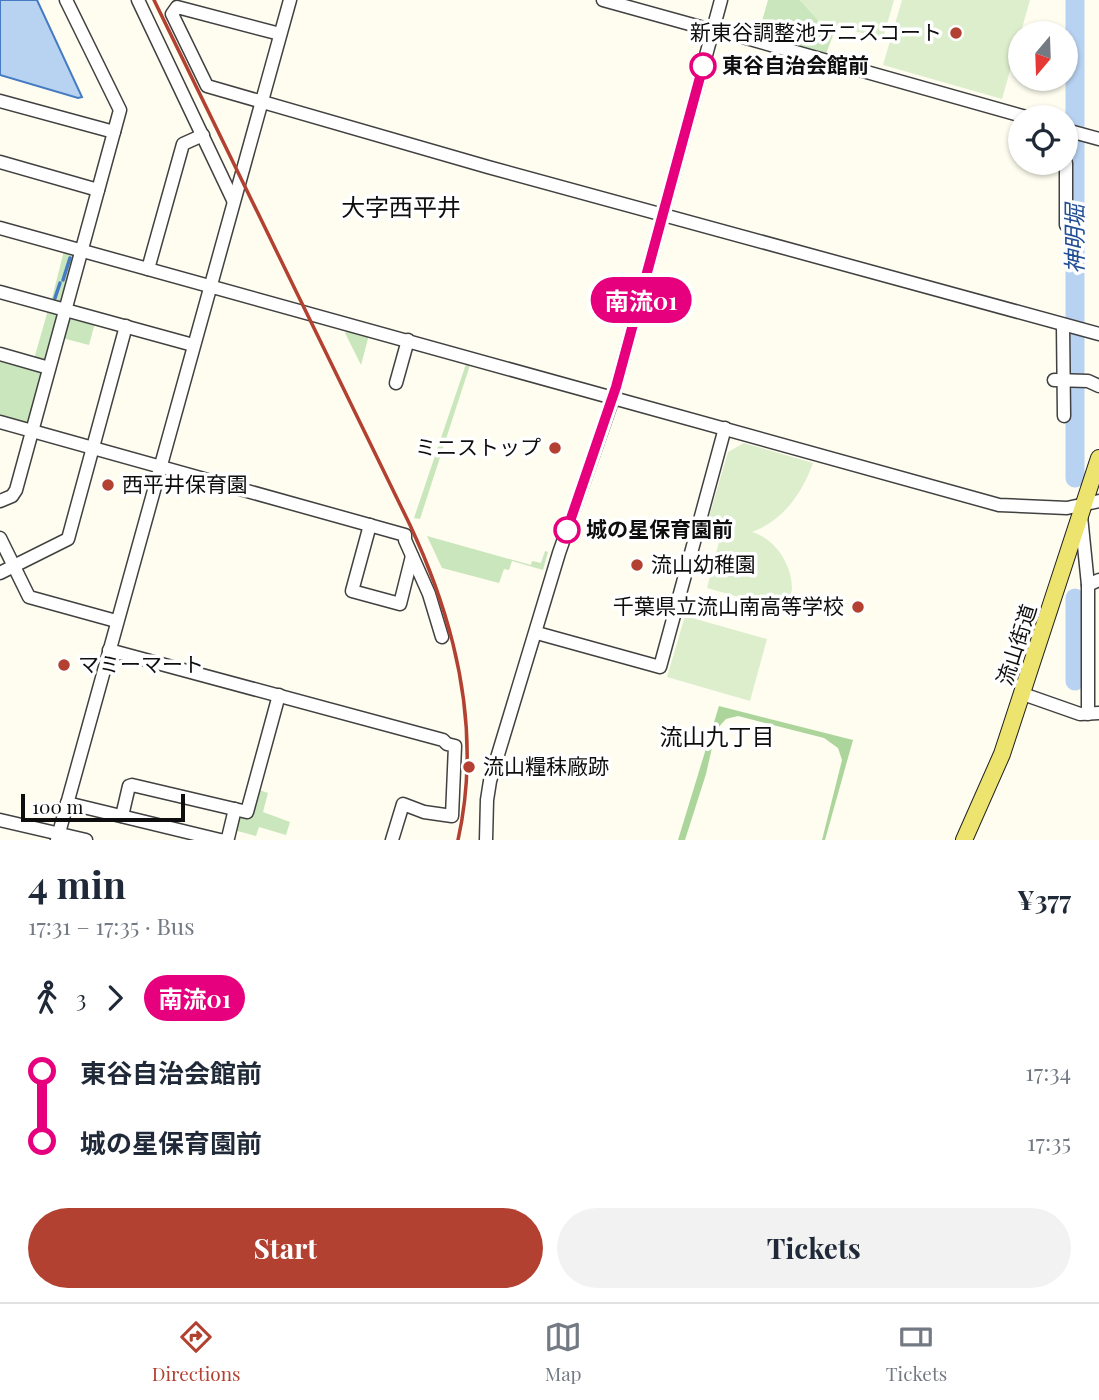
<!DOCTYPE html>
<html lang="en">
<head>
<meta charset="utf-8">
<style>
	:root { --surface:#fff; --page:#f2f2f3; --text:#1f2937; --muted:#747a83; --line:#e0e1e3; --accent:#b24131 }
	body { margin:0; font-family:"Playfair Display","Noto Sans JP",serif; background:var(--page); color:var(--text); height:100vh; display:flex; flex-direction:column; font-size:26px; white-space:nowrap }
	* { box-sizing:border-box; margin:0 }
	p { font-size:23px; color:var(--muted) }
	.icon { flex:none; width:38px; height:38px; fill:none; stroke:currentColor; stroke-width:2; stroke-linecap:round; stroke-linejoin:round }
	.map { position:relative; height:840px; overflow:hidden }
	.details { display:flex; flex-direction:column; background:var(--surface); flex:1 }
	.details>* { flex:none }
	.badge { padding:0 14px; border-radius:23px; font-size:24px; line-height:46px }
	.needle { width:46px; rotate:199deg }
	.tools { position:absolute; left:1008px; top:21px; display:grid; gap:14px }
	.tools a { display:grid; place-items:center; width:70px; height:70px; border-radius:50%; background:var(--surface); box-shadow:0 2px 5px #0004; font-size:35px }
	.scale { position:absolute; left:21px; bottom:18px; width:164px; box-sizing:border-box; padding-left:7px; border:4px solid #0e0e0e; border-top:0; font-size:19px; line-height:24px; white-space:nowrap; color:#0e0e0e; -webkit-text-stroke:5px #fff; paint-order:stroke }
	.map>.badge { position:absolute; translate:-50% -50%; box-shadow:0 0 0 4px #fff }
	.legs { display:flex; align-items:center; gap:10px; height:77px; padding:0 28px; font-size:23px }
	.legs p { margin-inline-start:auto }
	.overview { display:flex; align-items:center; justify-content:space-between; height:119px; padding:0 28px }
	h1 { font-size:38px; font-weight:700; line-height:52px }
	.cta { display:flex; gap:14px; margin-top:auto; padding:14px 28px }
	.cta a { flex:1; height:80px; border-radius:42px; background:var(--accent); color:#fff; font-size:28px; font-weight:700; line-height:80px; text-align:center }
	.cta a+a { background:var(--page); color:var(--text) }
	ul { padding:0 28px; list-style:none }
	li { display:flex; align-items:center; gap:24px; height:70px; font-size:26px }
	li i { display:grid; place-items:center; width:10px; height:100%; margin:0 9px; background:currentColor }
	li i::after { content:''; width:18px; height:18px; margin:-9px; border:5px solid; border-radius:50%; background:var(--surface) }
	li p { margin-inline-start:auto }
	li:first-child i { background:linear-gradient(#0000 50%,currentColor 0) }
	li:last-child i { background:linear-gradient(currentColor 50%,#0000 0) }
	.dock { display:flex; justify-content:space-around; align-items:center; height:98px; border-top:2px solid var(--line); background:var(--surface); font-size:19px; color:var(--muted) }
	.dock a { display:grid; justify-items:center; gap:4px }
	.dock .active { color:var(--accent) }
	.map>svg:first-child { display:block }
	.green { fill:#cae6bc }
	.forest { fill:#acd59c }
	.pitch { fill:#ddeecd }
	.water { fill:#b8d2f1; stroke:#457bc2; stroke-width:2 }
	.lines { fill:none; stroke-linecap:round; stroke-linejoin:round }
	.stream { stroke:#457bc2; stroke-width:3.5 }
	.river { stroke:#b8d2f1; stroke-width:19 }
	.minor-casing { stroke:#414141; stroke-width:15 }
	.major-casing { stroke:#1f1f1f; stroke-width:18 }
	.minor { stroke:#fff; stroke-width:12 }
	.major { stroke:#ede470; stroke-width:16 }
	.rail { stroke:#b24131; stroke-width:3.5 }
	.line-1-casing { stroke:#fff; stroke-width:16 }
	.line-1 { stroke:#e6007e; stroke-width:10 }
	.poi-dot { fill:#b24131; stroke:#fff; stroke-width:2.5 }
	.stop-1-dot { fill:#fff; stroke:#e6007e; stroke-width:3.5 }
	.labels { text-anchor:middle; stroke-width:7; stroke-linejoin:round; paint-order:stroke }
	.poi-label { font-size:21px; fill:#0e0e0e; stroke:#fff; text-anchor:start }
	.stop-label { font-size:21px; font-weight:bold; fill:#0e0e0e; stroke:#fff; text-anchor:start }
	.street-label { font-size:21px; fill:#0e0e0e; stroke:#fff }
	.water-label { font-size:23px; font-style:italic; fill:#214f95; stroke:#fff }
	.neighbourhood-label { font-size:23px; fill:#0e0e0e; stroke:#fff }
	.quarter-label { font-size:24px; fill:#0e0e0e; stroke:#fff }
</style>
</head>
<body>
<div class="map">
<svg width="1099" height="840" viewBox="0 0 1099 840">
	<rect width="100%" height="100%" fill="#fefdf0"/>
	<!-- green -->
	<g class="green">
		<polygon points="768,0 800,0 819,21 836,27 826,54 758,35"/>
		<polygon points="64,251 72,253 74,257 62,301 58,304 51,302"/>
		<polygon points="48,310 55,313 58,317 47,359 42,361 34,359"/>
		<polygon points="72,317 95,323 89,345 62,338 67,319"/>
		<polygon points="349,329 369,335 361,365 345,333"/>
		<polygon points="0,360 40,370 42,375 30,420 24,424 0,417"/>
		<polygon points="466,364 470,365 420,519 414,518"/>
		<polygon points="427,536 531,565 532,561 541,563 545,551 548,552 543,570 512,561 509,570 504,569 499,583 442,568"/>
		<polygon points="257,789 268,793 263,812 290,822 286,835 259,827 256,836 234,830 237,818 241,816"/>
	</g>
	<!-- forest -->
	<polygon class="forest" points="719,706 853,740 825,840 822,840 842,760 838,748 824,738 738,716 726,719 716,730 706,774 685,840 678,840"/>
	<!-- pitch -->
	<g class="pitch">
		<polygon points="800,0 894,0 883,39 819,21"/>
		<polygon points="902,0 1030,0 1002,99 883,65"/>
		<path d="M744,443L813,463C802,493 784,520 752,532C775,539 792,564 792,589C791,596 786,604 784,610L707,588L720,538L724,535L706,527L728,452Z"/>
		<polygon points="685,616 767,639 750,701 667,677"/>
	</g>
	<!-- water -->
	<polygon class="water" points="0,0 37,0 82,97 78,98 0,75"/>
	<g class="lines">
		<!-- stream -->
		<g class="stream">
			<polyline points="63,280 70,258"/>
			<polyline points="55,298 60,283"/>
		</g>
		<!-- river -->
		<g class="river">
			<polyline points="1075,478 1075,0"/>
			<polyline points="1075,681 1075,598"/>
		</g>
		<defs>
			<g id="minor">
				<polyline points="138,0 233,200"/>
				<polyline points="603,0 704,28 725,32 1026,117"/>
				<polyline points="280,34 177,7 172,14 207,86 488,167 1099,334"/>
				<polyline points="0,101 114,132"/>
				<polyline points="1066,130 1099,139"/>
				<polyline points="0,162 98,190"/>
				<polyline points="1066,163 1066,225"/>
				<polyline points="0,228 999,505 1067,508 1099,501"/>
				<polyline points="148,269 183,144 203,135"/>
				<polyline points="0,292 193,345"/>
				<polyline points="1063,325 1064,416"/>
				<polyline points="0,354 49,368"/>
				<polyline points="1054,380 1088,381 1099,386"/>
				<polyline points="396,383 408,340"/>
				<polyline points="0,422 405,535 405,540 429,594 442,637"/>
				<polyline points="0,501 12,496 16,490 120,110 66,0"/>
				<polyline points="1081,516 1088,585"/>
				<polyline points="370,525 352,591 400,604 412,556"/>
				<polyline points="0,538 29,597 116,621"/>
				<polyline points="0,573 68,539 126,326"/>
				<polyline points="537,633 660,667 725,428"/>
				<polyline points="109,650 443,740 447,744 455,746 452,816 424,812 403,804 392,840"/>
				<polyline points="1023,694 1080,714 1099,713"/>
				<polyline points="1088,714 1088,585 1099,580"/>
				<polyline points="67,803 220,840"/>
				<polyline points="122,816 129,786 132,785 247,812 279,695"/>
				<polyline points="0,820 86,840"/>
				<polyline points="57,840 290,0"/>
				<polyline points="224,840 228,838 235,809"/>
				<polyline points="486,840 487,800 490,781 559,553 613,398 721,0"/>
			</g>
			<polyline id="major" points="964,840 1002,754 1099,458"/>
		</defs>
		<!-- minor casing -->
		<use href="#minor" class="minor-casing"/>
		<!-- major casing -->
		<use href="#major" class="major-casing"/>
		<!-- minor -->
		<use href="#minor" class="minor"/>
		<!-- major -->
		<use href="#major" class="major"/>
		<!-- rail -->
		<path class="rail" d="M154,0L410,525C456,623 482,732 458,840"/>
	</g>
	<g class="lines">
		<defs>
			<polyline id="line-1" points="567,530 616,387 703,66"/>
		</defs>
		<!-- line-1 casing -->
		<use href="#line-1" class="line-1-casing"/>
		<!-- line-1 -->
		<use href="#line-1" class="line-1"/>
	</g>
	<!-- markers -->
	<g class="poi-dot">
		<circle cx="956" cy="33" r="7"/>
		<circle cx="555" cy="448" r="7"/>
		<circle cx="108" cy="485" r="7"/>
		<circle cx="637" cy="565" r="7"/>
		<circle cx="858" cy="607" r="7"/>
		<circle cx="64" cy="665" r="7"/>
		<circle cx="469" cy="767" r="7"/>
	</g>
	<g class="stop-1-dot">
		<circle cx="703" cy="66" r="12"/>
		<circle cx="567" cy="530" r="12"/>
	</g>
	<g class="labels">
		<!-- poi labels -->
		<g class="poi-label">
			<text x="942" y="40" text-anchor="end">新東谷調整池テニスコート</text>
			<text x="541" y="455" text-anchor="end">ミニストップ</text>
			<text x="122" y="492">西平井保育園</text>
			<text x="651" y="572">流山幼稚園</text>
			<text x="844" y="614" text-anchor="end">千葉県立流山南高等学校</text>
			<text x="78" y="672">マミーマート</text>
			<text x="483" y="774">流山糧秣廠跡</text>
		</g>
		<!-- stop labels -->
		<g class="stop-label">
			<text x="722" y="73">東谷自治会館前</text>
			<text x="586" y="537">城の星保育園前</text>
		</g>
		<!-- street labels -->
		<g class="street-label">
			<text transform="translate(1017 645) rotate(-72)" y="7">流山街道</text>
		</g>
		<!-- water labels -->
		<g class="water-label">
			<text transform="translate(1075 239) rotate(-90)" y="8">神明堀</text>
		</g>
		<!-- neighbourhood labels -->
		<g class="neighbourhood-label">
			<text x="717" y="745">流山九丁目</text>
		</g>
		<!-- quarter labels -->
		<g class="quarter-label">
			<text x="401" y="216">大字西平井</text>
		</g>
	</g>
</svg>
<div class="tools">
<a><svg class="needle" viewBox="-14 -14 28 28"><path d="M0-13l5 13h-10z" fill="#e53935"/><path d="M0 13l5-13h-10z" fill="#747a83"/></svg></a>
<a><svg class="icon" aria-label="locate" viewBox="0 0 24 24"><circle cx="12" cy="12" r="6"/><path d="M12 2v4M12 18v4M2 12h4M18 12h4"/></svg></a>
</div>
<div class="scale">100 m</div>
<b class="badge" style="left:641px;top:300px;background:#e6007e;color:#fff">南流01</b>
</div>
<section class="details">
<div class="overview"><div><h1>4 min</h1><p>17:31 – 17:35 · Bus</p></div><b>¥377</b></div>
<div class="legs"><svg class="icon" aria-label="walk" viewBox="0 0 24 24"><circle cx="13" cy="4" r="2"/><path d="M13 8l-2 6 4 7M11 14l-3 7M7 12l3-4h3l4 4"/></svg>3<svg class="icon" aria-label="forward" viewBox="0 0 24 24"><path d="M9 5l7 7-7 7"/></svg><b class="badge" style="background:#e6007e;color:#fff">南流01</b></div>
<ul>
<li><i style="color:#e6007e"></i><b>東谷自治会館前</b><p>17:34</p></li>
<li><i style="color:#e6007e"></i><b>城の星保育園前</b><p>17:35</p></li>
</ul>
<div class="cta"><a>Start</a><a>Tickets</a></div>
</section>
<nav class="dock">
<a class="active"><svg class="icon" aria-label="directions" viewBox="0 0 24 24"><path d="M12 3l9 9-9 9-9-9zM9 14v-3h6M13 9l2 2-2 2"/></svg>Directions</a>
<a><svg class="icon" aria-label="map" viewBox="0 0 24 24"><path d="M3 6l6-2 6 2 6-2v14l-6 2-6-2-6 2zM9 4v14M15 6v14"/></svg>Map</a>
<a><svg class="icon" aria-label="tickets" viewBox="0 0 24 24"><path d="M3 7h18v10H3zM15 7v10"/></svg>Tickets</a>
</nav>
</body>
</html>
